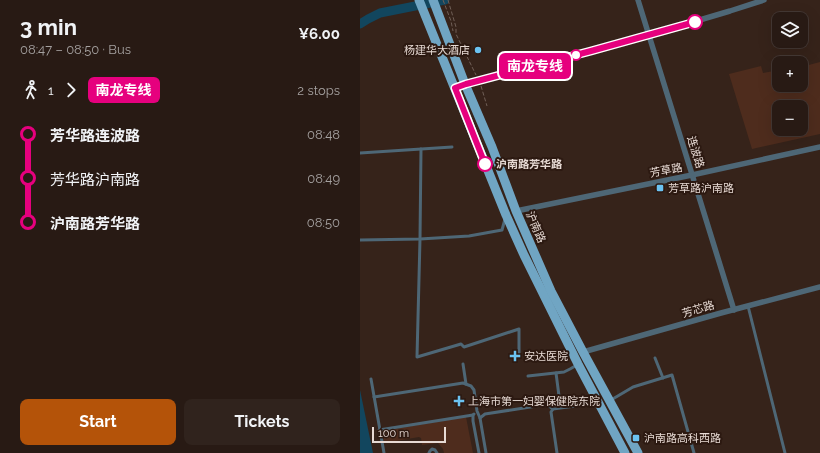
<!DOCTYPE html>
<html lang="en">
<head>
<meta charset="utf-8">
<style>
	:root { --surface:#281a14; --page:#30231d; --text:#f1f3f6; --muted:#a5a1a0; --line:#443834; --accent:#b45309 }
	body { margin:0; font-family:Raleway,"Noto Sans SC",sans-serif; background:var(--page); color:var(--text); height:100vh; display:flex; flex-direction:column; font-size:15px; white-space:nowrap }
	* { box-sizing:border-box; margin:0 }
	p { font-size:13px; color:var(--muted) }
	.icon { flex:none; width:22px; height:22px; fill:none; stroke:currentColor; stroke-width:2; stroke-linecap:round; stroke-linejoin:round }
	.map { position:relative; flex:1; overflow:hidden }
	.drawer { display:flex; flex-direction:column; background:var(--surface); width:360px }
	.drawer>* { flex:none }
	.badge { padding:0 8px; border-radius:6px; font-size:14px; line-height:26px }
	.buttons { position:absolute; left:412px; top:12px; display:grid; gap:8px }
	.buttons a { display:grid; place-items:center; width:36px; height:36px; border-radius:8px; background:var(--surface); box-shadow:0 4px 16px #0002,0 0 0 1px var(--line); font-size:20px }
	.scale { position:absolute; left:12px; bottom:10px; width:74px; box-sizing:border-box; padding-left:4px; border:2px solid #e7dad4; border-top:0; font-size:11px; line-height:14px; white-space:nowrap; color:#e7dad4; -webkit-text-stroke:3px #2c1911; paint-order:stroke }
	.map>.badge { position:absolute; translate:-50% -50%; box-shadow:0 0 0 2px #fff }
	.legs { display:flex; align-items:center; gap:6px; height:44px; padding:0 20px; font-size:13px }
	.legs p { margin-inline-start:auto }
	.headline { display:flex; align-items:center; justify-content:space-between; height:68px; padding:0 20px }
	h1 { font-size:22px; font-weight:700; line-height:30px }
	.cta { display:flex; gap:8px; margin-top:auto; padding:8px 20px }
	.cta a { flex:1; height:46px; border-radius:8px; background:var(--accent); color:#fff; font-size:16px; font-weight:700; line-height:46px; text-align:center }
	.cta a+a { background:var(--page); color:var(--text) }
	ul { padding:0 20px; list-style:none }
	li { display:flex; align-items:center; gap:14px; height:44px; font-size:15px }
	li i { display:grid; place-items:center; width:6px; height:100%; margin:0 5px; background:currentColor }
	li i::after { content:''; width:10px; height:10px; margin:-5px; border:3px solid; border-radius:50%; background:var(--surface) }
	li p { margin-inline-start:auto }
	li:first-child i { background:linear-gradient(#0000 50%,currentColor 0) }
	li:last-child i { background:linear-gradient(currentColor 50%,#0000 0) }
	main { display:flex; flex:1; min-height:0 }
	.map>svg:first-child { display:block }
	.green { fill:#4e2c1d; fill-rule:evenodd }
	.water { fill:#12465e }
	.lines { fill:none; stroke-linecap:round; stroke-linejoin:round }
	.river { stroke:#12465e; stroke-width:9 }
	.path { stroke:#705f57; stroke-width:1; stroke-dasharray:4 2; stroke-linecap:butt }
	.service { stroke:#4e6776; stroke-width:3 }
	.minor { stroke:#4e6776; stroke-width:5.5 }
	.primary { stroke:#70a5c3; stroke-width:9 }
	.line-1-casing { stroke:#fff; stroke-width:9 }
	.line-1 { stroke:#e6007e; stroke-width:6 }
	.stop-1-dot { fill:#fff; stroke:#e6007e; stroke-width:2 }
	.poi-dot { fill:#6bc3f2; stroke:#2c1911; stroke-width:1.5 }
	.labels { text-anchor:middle; stroke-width:4; stroke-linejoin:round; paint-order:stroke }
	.poi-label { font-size:11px; fill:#e7dad4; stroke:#2c1911; text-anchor:start }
	.street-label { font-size:11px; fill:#e7dad4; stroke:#2c1911 }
	.stop-label { font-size:11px; font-weight:bold; fill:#e7dad4; stroke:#2c1911; text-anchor:start }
</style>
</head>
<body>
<main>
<section class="drawer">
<div class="headline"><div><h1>3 min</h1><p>08:47 – 08:50 · Bus</p></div><b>¥6.00</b></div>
<div class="legs"><svg class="icon" aria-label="walk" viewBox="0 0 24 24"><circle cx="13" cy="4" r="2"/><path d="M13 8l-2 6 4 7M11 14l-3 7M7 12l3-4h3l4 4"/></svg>1<svg class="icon" aria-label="forward" viewBox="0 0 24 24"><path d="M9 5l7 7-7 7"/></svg><b class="badge" style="background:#e6007e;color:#fff">南龙专线</b><p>2 stops</p></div>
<ul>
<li><i style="color:#e6007e"></i><b>芳华路连波路</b><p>08:48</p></li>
<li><i style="color:#e6007e"></i><span>芳华路沪南路</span><p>08:49</p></li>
<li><i style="color:#e6007e"></i><b>沪南路芳华路</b><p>08:50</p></li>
</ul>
<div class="cta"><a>Start</a><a>Tickets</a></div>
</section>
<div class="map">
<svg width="460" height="453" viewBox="0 0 460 453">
	<rect width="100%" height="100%" fill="#36231a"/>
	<!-- green -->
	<g class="green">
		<path d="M460,62V134L392,149L369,74L401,66L403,73L419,70V85H441V65L445,64V66ZM419,107H441V129H419Z"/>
		<polygon points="106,417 113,453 84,453 83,449 78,443 62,445 61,438 59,437 24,443 22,431"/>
	</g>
	<!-- water -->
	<polygon class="water" points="0,390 13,453 0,453"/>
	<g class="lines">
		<!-- river -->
		<polyline class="river" points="0,24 8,19 20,13 85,0"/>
		<!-- path -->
		<g class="path">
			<polyline points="83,0 91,21 93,31"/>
			<polyline points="88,0 96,27 96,34 116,75"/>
			<polyline points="121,86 127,106"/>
		</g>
		<!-- service -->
		<g class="service">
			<polyline points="0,153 92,147"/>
			<polyline points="145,219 142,230 109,236 60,239 57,357 101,344 104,347 159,329 159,353"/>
			<polyline points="0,240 60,239 61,149"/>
			<polyline points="388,306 425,453"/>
			<polyline points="295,358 303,378"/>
			<polyline points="103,364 106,384"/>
			<polyline points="196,373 199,396"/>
			<polyline points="168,376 204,372 210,369 217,365"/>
			<polyline points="11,379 24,453"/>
			<polyline points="14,397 103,383 111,386 114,390 117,411 120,418 126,453"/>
			<polyline points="251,400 273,387 312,375 334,453"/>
			<polyline points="193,409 191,412 197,453"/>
			<polyline points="114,414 113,415 113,421 119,453"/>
			<polyline points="120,418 125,414 183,405 189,406 193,409 215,406 237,401"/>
			<polyline points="19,430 113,415"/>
			<polyline points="69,453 70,451 72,449 75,450 77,453"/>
		</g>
		<!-- minor -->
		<g class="minor">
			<polyline points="278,0 374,310"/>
			<polyline points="95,88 105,84 289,35 370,11 404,0"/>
			<polyline points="156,211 332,175 460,147"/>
			<polyline points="223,352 361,313 460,287"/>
		</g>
		<!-- primary -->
		<g class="primary">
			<polyline points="59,0 146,215 164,255 218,364 265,453"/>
			<polyline points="73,0 105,84 132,147 156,211 191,291 223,352 278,453"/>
		</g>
	</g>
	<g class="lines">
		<defs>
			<polyline id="line-1" points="125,164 95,88 106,84 231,51 335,22"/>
		</defs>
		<!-- line-1 casing -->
		<use href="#line-1" class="line-1-casing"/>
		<!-- line-1 -->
		<use href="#line-1" class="line-1"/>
	</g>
	<!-- markers -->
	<g class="stop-1-dot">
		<circle cx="335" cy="22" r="7"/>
		<circle cx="216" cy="55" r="5"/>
		<circle cx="125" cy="164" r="7"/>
	</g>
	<g class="poi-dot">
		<circle cx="118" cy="50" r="4"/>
		<rect x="296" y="184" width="8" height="8" rx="2"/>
		<path d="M153 350h4v4h4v4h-4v4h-4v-4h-4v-4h4z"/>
		<path d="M97 395h4v4h4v4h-4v4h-4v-4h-4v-4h4z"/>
		<rect x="272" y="434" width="8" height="8" rx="2"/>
	</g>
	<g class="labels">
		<!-- poi labels -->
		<g class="poi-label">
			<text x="110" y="54" text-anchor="end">杨建华大酒店</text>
			<text x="308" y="192">芳草路沪南路</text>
			<text x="164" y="360">安达医院</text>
			<text x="108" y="405">上海市第一妇婴保健院东院</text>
			<text x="284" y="442">沪南路高科西路</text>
		</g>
		<!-- street labels -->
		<g class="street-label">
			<text transform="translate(336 152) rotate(73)" y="4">连波路</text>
			<text transform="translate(306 170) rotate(-11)" y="4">芳草路</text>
			<text transform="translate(176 227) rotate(66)" y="4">沪南路</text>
			<text transform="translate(338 309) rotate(-16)" y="4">芳芯路</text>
		</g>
		<!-- stop labels -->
		<g class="stop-label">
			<text x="136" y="168">沪南路芳华路</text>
		</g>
	</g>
</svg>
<div class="buttons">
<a><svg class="icon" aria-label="layers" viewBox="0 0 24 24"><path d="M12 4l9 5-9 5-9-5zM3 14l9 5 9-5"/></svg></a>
<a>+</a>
<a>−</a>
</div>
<div class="scale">100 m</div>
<b class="badge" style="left:175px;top:66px;background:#e6007e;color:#fff">南龙专线</b>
</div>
</main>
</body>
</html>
